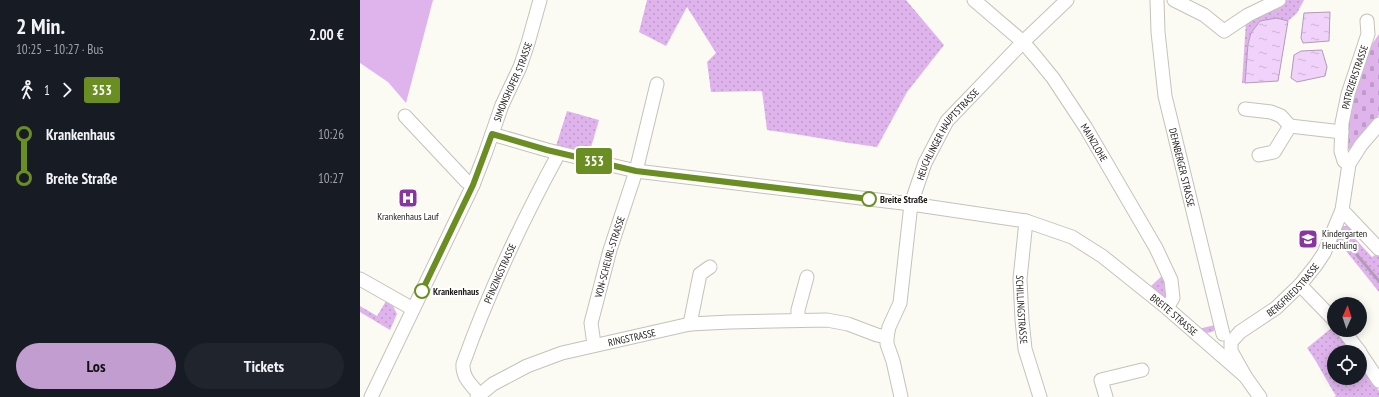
<!DOCTYPE html>
<html lang="de">
<head>
<meta charset="utf-8">
<style>
	:root { --surface:#171b24; --page:#20242c; --text:#f1f3f6; --muted:#9ea1a6; --accent:#c29dd0 }
	body { margin:0; font-family:"PT Sans Narrow",sans-serif; background:var(--page); color:var(--text); height:100vh; display:flex; flex-direction:column; font-size:15px; white-space:nowrap }
	* { box-sizing:border-box; margin:0 }
	p { font-size:13px; color:var(--muted) }
	.icon { flex:none; width:22px; height:22px; fill:none; stroke:currentColor; stroke-width:2; stroke-linecap:round; stroke-linejoin:round }
	.map { position:relative; flex:1; overflow:hidden }
	.sheet { display:flex; flex-direction:column; background:var(--surface); width:360px }
	.sheet>* { flex:none }
	.badge { padding:0 8px; border-radius:3px; font-size:14px; line-height:26px }
	.needle { width:26px; rotate:3deg }
	.fabs { position:absolute; left:967px; top:297px; display:grid; gap:8px }
	.fabs a { display:grid; place-items:center; width:40px; height:40px; border-radius:50%; background:var(--surface); box-shadow:0 2px 10px #0003; font-size:20px }
	.map>.badge { position:absolute; translate:-50% -50%; box-shadow:0 0 0 2px #fff }
	.legs { display:flex; align-items:center; gap:6px; height:44px; padding:0 16px; font-size:13px }
	.legs p { margin-inline-start:auto }
	.summary { display:flex; align-items:center; justify-content:space-between; height:68px; padding:0 16px }
	h1 { font-size:22px; font-weight:800; line-height:30px }
	.button { display:flex; gap:8px; margin-top:auto; padding:8px 16px }
	.button a { flex:1; height:46px; border-radius:24px; background:var(--accent); color:#111; font-size:16px; font-weight:800; line-height:46px; text-align:center }
	.button a+a { background:var(--page); color:var(--text) }
	ul { padding:0 16px; list-style:none }
	li { display:flex; align-items:center; gap:14px; height:44px; font-size:15px }
	li i { display:grid; place-items:center; width:6px; height:100%; margin:0 5px; background:currentColor }
	li i::after { content:''; width:10px; height:10px; margin:-5px; border:3px solid; border-radius:50%; background:var(--surface) }
	li p { margin-inline-start:auto }
	li:first-child i { background:linear-gradient(#0000 50%,currentColor 0) }
	li:last-child i { background:linear-gradient(currentColor 50%,#0000 0) }
	main { display:flex; flex:1; min-height:0 }
	.map>svg:first-child { display:block }
	.grass { fill:url(#grass-dots) }
	.cemetery { fill:url(#cemetery-stones) }
	.garden { fill:#dfb4ed }
	.water { fill:url(#water-ripples); stroke:#b19bb7 }
	.lines { fill:none; stroke-linecap:round; stroke-linejoin:round }
	.stream { stroke:#b19bb7; stroke-width:3 }
	.minor-casing { stroke:#c4c2bb; stroke-width:15 }
	.minor { stroke:#fff; stroke-width:13 }
	.line-1-casing { stroke:#fff; stroke-width:9 }
	.line-1 { stroke:#6b8e23; stroke-width:6 }
	.stop-1-dot { fill:#fff; stroke:#6b8e23; stroke-width:2 }
	.labels { text-anchor:middle; stroke-width:4; stroke-linejoin:round; paint-order:stroke }
	.street-label { font-size:10px; fill:#1c1b18; stroke:#fff }
	.stop-label { font-size:10px; font-weight:bold; fill:#1c1b18; stroke:#fff; text-anchor:start }
	.poi-label { font-size:10px; fill:#1c1b18; stroke:#fff }
</style>
</head>
<body>
<main>
<section class="sheet">
<div class="summary"><div><h1>2 Min.</h1><p>10:25 – 10:27 · Bus</p></div><b>2.00 €</b></div>
<div class="legs"><svg class="icon" aria-label="walk" viewBox="0 0 24 24"><circle cx="13" cy="4" r="2"/><path d="M13 8l-2 6 4 7M11 14l-3 7M7 12l3-4h3l4 4"/></svg>1<svg class="icon" aria-label="forward" viewBox="0 0 24 24"><path d="M9 5l7 7-7 7"/></svg><b class="badge" style="background:#6b8e23;color:#fff">353</b></div>
<ul>
<li><i style="color:#6b8e23"></i><b>Krankenhaus</b><p>10:26</p></li>
<li><i style="color:#6b8e23"></i><b>Breite Straße</b><p>10:27</p></li>
</ul>
<div class="button"><a>Los</a><a>Tickets</a></div>
</section>
<div class="map">
<svg width="1019" height="397" viewBox="0 0 1019 397">
	<defs>
		<pattern id="grass-dots" width="8" height="8" patternUnits="userSpaceOnUse"><rect width="8" height="8" fill="#dfb4ed"/><path d="M2 2h.1M6 6h.1" fill="none" stroke="#bf9aca" stroke-width="1.8" stroke-linecap="round"/></pattern>
		<pattern id="cemetery-stones" width="16" height="16" patternUnits="userSpaceOnUse"><rect width="16" height="16" fill="#dfb4ed"/><path d="M2 7V4a2 2 0 0 1 4 0v3zM10 15v-3a2 2 0 0 1 4 0v3z" fill="#bf9aca"/></pattern>
		<pattern id="water-ripples" width="26" height="14" patternUnits="userSpaceOnUse"><rect width="26" height="14" fill="#f1d2fb"/><path d="M2 4q2-2 4 0t4 0M15 11q2-2 4 0t4 0" fill="none" stroke="#ceb4d6"/></pattern>
	</defs>
	<rect width="100%" height="100%" fill="#fcfbf3"/>
	<!-- grass -->
	<g class="grass">
		<path d="M287,0H546L584,45L547,92L517,147C480,142 444,135 407,130L402,91L351,92L347,62L356,53L327,7L306,46L279,32Z"/>
		<polygon points="926,0 944,0 937,13 928,21 917,18 900,21 891,33 888,44 885,83 882,83 886,20"/>
		<polygon points="207,111 239,120 229,154 196,146"/>
		<path d="M982,226C987,226 990,226 993,229L990,233L1012,257L1018,253L1019,254V292L982,246L978,251L972,247Z"/>
		<polygon points="804,274 807,295 805,297 803,298 791,286"/>
		<polygon points="26,301 33,306 37,314 30,330 0,312 0,306 17,316"/>
		<path d="M855,325L854,331C847,334 844,333 838,329Z"/>
		<path d="M974,326V330H979L996,352H974V378H1000V357L1019,391V397H974L976,396C966,380 958,363 947,348Z"/>
	</g>
	<!-- cemetery -->
	<polygon class="cemetery" points="1019,34 1019,115 998,138 991,149 985,149 987,110 1008,50"/>
	<!-- garden -->
	<polygon class="garden" points="0,0 73,0 46,103 28,82 0,63"/>
	<!-- water -->
	<g class="water">
		<polygon points="970,12 969,41 943,43 941,38 944,13"/>
		<polygon points="917,18 928,21 918,81 885,83 888,44 891,33 900,21"/>
		<polygon points="962,50 967,67 965,76 937,82 931,78 934,55 941,51"/>
	</g>
	<g class="lines">
		<!-- stream -->
		<polyline class="stream" points="997,255 1019,281"/>
		<defs>
			<g id="minor">
				<path id="s1" d="M614,0L663,42L675,56L693,78L726,128L796,248L811,280L813,298L807,308"/>
				<path id="s2" d="M797,0L798,32L805,96L863,334"/>
				<polyline points="814,0 844,15 864,31 888,15 919,0"/>
				<polyline points="885,109 911,112 921,116 930,126 914,152 899,155"/>
				<polyline points="45,116 106,181 113,185"/>
				<polyline points="930,126 982,132"/>
				<path id="s3" d="M132,134L187,150L276,171L551,204L666,221L712,237L742,256L807,308L885,376"/>
				<path id="s4" d="M989,164L984,161L981,151L982,123L988,94L1008,34L1007,21"/>
				<polyline points="982,210 1019,249"/>
				<path id="s5" d="M666,221L660,279L662,320L665,349L680,397"/>
				<polyline points="0,279 53,309"/>
				<polyline points="940,285 974,320"/>
				<polyline points="438,320 438,310 447,277"/>
				<polyline points="330,324 340,274 350,267"/>
				<polyline points="983,330 1000,352"/>
				<path id="s6" d="M234,344L231,323L250,250L276,171L297,84"/>
				<polyline points="1000,353 1019,381"/>
				<path id="s7" d="M119,394C111,385 102,377 103,364C129,291 162,221 199,153"/>
				<path id="s8" d="M11,397L113,185L125,154L142,105L160,67L168,43L180,0"/>
				<path id="s9" d="M117,397L133,384L167,366L202,353L330,324L370,322L467,320L488,324L517,335L527,337"/>
				<path id="s10" d="M541,397L533,361L527,344V337L529,327L540,303L551,204L565,163L587,121L663,42L707,0"/>
				<polyline points="746,397 741,380 782,370"/>
				<path id="s11" d="M900,397L885,376L871,351V342L880,332L916,308L940,285L956,265L964,253L982,210L989,164L1001,145L1019,124"/>
			</g>
		</defs>
		<!-- minor casing -->
		<use href="#minor" class="minor-casing"/>
		<!-- minor -->
		<use href="#minor" class="minor"/>
	</g>
	<g class="lines">
		<defs>
			<polyline id="line-1" points="62,291 113,185 132,134 187,150 276,171 509,199"/>
		</defs>
		<!-- line-1 casing -->
		<use href="#line-1" class="line-1-casing"/>
		<!-- line-1 -->
		<use href="#line-1" class="line-1"/>
	</g>
	<!-- icons -->
	<defs>
		<symbol id="hospital-square" viewBox="-11 -11 22 22"><rect x="-9" y="-9" width="18" height="18" rx="4" fill="#8934a2" stroke="#fff"/><path d="M-5-5h3v3.5h4V-5h3V5h-3V1.5h-4V5h-3Z" fill="#fff"/></symbol>
		<symbol id="school-square" viewBox="-11 -11 22 22"><rect x="-9" y="-9" width="18" height="18" rx="4" fill="#8934a2" stroke="#fff"/><path d="M0-5L7-2L0 1L-7-2ZM-4 1L0 2.5L4 1V4Q0 6-4 4Z" fill="#fff"/></symbol>
	</defs>
	<g fill-rule="evenodd">
		<use href="#hospital-square" x="37" y="187" width="22" height="22"/>
		<use href="#school-square" x="937" y="228" width="22" height="22"/>
	</g>
	<!-- markers -->
	<g class="stop-1-dot">
		<circle cx="509" cy="199" r="7"/>
		<circle cx="62" cy="291" r="7"/>
	</g>
	<g class="labels">
		<!-- street labels -->
		<g class="street-label">
			<text dy="4" stroke="none"><textPath href="#s4" startOffset="92">PATRIZIERSTRASSE</textPath></text>
			<text dy="4" stroke="none"><textPath href="#s8" startOffset="346">SIMONSHOFER STRASSE</textPath></text>
			<text dy="4" stroke="none"><textPath href="#s10" startOffset="278">HEUCHLINGER HAUPTSTRASSE</textPath></text>
			<text dy="4" stroke="none"><textPath href="#s1" startOffset="188">MAINZLOHE</textPath></text>
			<text dy="4" stroke="none"><textPath href="#s2" startOffset="170">DEHNBERGER STRASSE</textPath></text>
			<text dy="4" stroke="none"><textPath href="#s6" startOffset="90">VON-SCHEURL-STRASSE</textPath></text>
			<text dy="4" stroke="none"><textPath href="#s7" startOffset="133">PFINZINGSTRASSE</textPath></text>
			<text dy="4" stroke="none"><textPath href="#s11" startOffset="145">BERGFRIEDSTRASSE</textPath></text>
			<text dy="4" stroke="none"><textPath href="#s5" startOffset="89">SCHILLINGSTRASSE</textPath></text>
			<text dy="4" stroke="none"><textPath href="#s3" startOffset="719">BREITE STRASSE</textPath></text>
			<text dy="4" stroke="none"><textPath href="#s9" startOffset="168">RINGSTRASSE</textPath></text>
		</g>
		<!-- stop labels -->
		<g class="stop-label">
			<text x="520" y="203">Breite Straße</text>
			<text x="73" y="295">Krankenhaus</text>
		</g>
		<!-- poi labels -->
		<g class="poi-label">
			<text x="48" y="220">Krankenhaus Lauf</text>
			<text x="962" y="237" text-anchor="start">Kindergarten<tspan x="962" dy="12">Heuchling</tspan></text>
		</g>
	</g>
</svg>
<div class="fabs">
<a><svg class="needle" viewBox="-14 -14 28 28"><path d="M0-13l5 13h-10z" fill="#e53935"/><path d="M0 13l5-13h-10z" fill="#9ea1a6"/></svg></a>
<a><svg class="icon" aria-label="locate" viewBox="0 0 24 24"><circle cx="12" cy="12" r="6"/><path d="M12 2v4M12 18v4M2 12h4M18 12h4"/></svg></a>
</div>
<b class="badge" style="left:234px;top:161px;background:#6b8e23;color:#fff">353</b>
</div>
</main>
</body>
</html>
